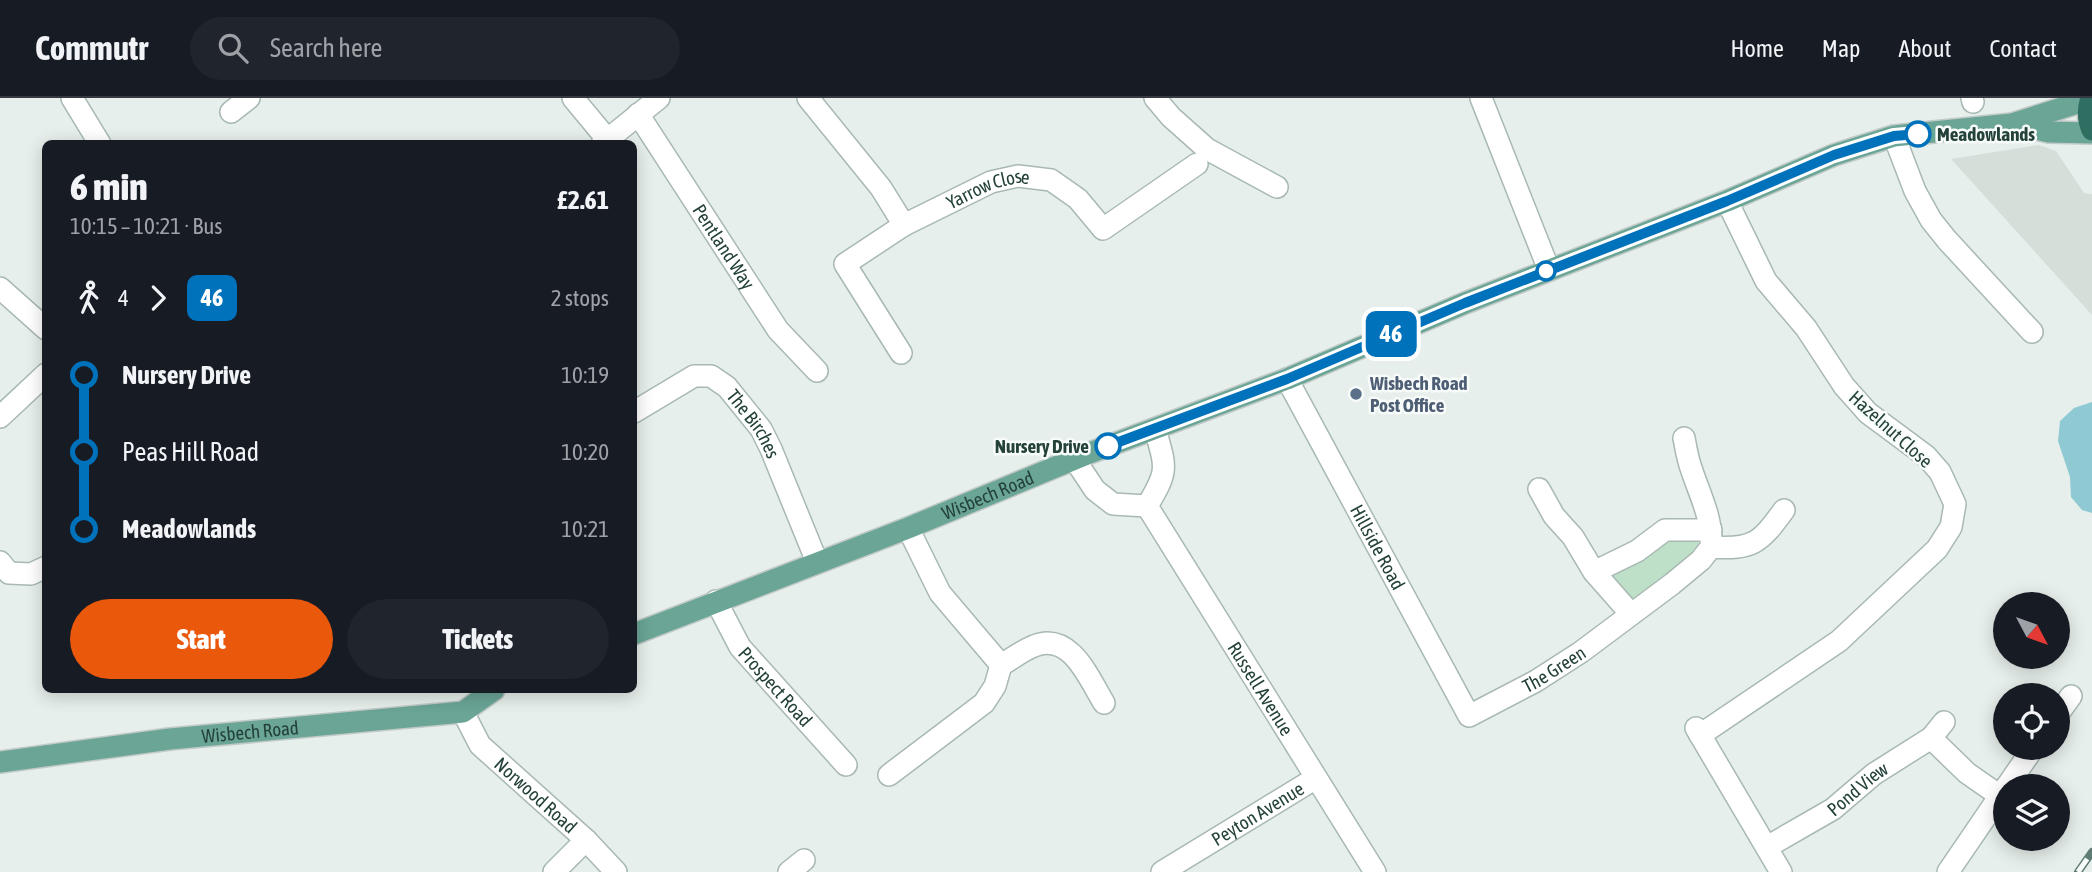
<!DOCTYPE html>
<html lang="en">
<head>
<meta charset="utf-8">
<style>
	:root { --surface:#171b24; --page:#20242c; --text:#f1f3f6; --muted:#9ea1a6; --line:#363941; --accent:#ea580c }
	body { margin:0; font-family:"Asap Condensed",sans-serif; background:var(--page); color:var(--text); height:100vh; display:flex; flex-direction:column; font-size:26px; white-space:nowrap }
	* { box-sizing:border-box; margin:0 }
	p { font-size:23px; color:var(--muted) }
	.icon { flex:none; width:38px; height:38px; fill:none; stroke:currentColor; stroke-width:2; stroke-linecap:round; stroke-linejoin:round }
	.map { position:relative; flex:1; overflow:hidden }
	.drawer { position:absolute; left:42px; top:42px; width:595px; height:553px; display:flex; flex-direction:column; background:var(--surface); border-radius:10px; box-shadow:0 4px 18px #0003 }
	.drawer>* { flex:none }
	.badge { padding:0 14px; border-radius:10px; font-size:24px; line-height:46px }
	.needle { width:46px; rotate:131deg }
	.tools { position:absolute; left:1993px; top:494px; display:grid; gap:14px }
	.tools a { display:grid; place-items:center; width:77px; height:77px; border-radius:50%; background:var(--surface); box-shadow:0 4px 18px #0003; font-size:35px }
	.map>.badge { position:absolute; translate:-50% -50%; box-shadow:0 0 0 4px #fff }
	.legs { display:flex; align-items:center; gap:10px; height:77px; padding:0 28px; font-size:23px }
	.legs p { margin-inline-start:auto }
	.head { display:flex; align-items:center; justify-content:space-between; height:119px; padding:0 28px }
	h1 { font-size:38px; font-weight:800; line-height:52px }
	.action { display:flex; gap:14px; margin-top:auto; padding:14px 28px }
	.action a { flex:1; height:80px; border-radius:42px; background:var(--accent); color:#fff; font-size:28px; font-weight:800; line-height:80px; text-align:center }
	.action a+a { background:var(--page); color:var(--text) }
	ul { padding:0 28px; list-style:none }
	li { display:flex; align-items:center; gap:24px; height:77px; font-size:26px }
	li i { display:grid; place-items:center; width:10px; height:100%; margin:0 9px; background:currentColor }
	li i::after { content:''; width:18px; height:18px; margin:-9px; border:5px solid; border-radius:50%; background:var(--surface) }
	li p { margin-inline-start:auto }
	li:first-child i { background:linear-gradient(#0000 50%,currentColor 0) }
	li:last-child i { background:linear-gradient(currentColor 50%,#0000 0) }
	header { display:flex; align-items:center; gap:42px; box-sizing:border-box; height:98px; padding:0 35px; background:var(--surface); border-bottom:2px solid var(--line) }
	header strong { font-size:33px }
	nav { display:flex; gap:38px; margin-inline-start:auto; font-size:24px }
	.search { width:490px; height:63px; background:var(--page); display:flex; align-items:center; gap:18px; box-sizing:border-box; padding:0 24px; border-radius:38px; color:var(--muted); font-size:26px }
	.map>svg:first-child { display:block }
	.built { fill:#d4dfda }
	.green { fill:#bfe0c8 }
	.water { fill:#8ec9d4 }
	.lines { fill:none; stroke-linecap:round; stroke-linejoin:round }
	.minor-casing { stroke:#a8b8b2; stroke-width:24 }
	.major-casing { stroke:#c2cac8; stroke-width:24 }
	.highway-casing { stroke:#c2cac8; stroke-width:24 }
	.minor { stroke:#fff; stroke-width:21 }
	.major { stroke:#6aa596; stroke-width:21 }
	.highway { stroke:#2f6f62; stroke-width:21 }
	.rail-casing { stroke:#5f7d75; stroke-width:8 }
	.rail { stroke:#f7fbf9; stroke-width:5; stroke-dasharray:16; stroke-linecap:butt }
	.line-1-casing { stroke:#fff; stroke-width:16 }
	.line-1 { stroke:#0072bc; stroke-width:10 }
	.stop-1-dot { fill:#fff; stroke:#0072bc; stroke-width:3.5 }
	.service-dot { fill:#5c6f8a; stroke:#f7fbf9; stroke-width:2.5 }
	.labels { text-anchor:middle; stroke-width:5; stroke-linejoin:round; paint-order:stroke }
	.stop-label { font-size:19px; font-weight:bold; fill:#24423a; stroke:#f7fbf9; text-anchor:start }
	.street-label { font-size:19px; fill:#24423a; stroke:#f7fbf9 }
	.service-label { font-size:19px; font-weight:bold; fill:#4e5e75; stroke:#f7fbf9; text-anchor:start }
</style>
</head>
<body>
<header>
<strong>Commutr</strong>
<div class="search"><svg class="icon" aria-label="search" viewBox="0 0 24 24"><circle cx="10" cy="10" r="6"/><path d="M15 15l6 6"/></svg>Search here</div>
<nav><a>Home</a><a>Map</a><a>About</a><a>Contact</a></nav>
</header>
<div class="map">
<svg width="2092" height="774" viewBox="0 0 2092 774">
	<rect width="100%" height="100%" fill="#e6efeb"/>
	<!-- built -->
	<polygon class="built" points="2039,47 2056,53 2084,95 2092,96 2092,217 1951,61"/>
	<!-- green -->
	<polygon class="green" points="1668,440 1696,441 1699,446 1696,455 1633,502 1627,500 1606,477"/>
	<!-- water -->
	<polygon class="water" points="2092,304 2092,415 2082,412 2071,399 2070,379 2058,343 2060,323 2074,310"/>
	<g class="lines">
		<defs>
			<g id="minor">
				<polyline points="72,0 100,46"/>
				<polyline points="573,0 607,41"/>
				<path id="s1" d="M808,0L881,90L904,127L991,84L1018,78L1051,82L1078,101L1103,131L1197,66"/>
				<polyline points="1155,0 1171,19 1207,51 1277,89"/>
				<polyline points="1481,0 1549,172"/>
				<polyline points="1972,0 1973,4"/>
				<polyline points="231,14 249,0"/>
				<path id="s2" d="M638,16L778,232L817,273"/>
				<polyline points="1894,38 1915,93 1931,122 1947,142 2032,234"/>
				<polyline points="602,46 659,0"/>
				<polyline points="0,190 46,231"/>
				<polyline points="901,255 845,166 904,127"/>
				<path id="s3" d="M1287,281L1469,618L1536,583L1581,554L1672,486L1701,462L1711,449C1753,452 1760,445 1784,412"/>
				<path id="s4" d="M634,314L694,278H711L727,289L761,331L771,351L817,464"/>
				<polyline points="0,319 46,276"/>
				<path d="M1684,340C1686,351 1688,363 1692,373C1700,397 1711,418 1711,443"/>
				<path d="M1075,362L1095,392L1113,406L1147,408C1169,372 1166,370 1155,331"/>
				<polyline points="1539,391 1554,418 1573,439 1594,474 1631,516"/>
				<path id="s5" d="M1147,408L1375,774"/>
				<polyline points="908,430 940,495 1001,567"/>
				<polyline points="0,464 9,475 31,476 46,469"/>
				<polyline points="1594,474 1637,453 1665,432 1711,432"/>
				<path id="s6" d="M716,503L740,549L846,667"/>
				<path id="s7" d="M463,614L480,647L586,742L616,774"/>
				<polyline points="2058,616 2071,598"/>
				<polyline points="1696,630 1781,774"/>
				<polyline points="1700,637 1839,543 1937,451 1951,429 1955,406 1940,374 1926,358 1868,315 1844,288 1806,230 1766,183 1727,103"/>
				<polyline points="1931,640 1967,675 2000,698"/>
				<path d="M889,677L984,605L995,588L1001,567C1012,561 1023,552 1034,548C1071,533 1089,581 1104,605"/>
				<polyline points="2007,688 2034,649"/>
				<path id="s8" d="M1767,749L1833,711L1874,676L1931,640L1944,624"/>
				<polyline points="554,774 586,742"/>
				<polyline points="789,774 804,762"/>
				<path id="s9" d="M1162,774L1316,680"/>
				<polyline points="1948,774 2006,689"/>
			</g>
			<g id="major">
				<polyline points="2014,26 2049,34 2092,35"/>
				<path id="s10" d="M634,536L908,430L1087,356L1287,281L1465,205L1727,103L1834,57L1894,38L2012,26L2090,1"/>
				<path id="s11" d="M0,664L170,641L463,614L494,592"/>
			</g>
			<path id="highway" d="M2091,0C2087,12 2087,21 2092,32"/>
		</defs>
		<!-- minor casing -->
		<use href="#minor" class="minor-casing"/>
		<!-- major casing -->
		<use href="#major" class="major-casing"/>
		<!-- highway casing -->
		<use href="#highway" class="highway-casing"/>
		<!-- minor -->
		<use href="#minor" class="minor"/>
		<!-- major -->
		<use href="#major" class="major"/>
		<!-- highway -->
		<use href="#highway" class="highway"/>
		<defs>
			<polyline id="rail" points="2078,774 2092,754"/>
		</defs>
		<!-- rail casing -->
		<use href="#rail" class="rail-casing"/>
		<!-- rail -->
		<use href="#rail" class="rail"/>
	</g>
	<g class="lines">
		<defs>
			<polyline id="line-1" points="1108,348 1287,281 1465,205 1727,103 1834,57 1894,38 1918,36"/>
		</defs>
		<!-- line-1 casing -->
		<use href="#line-1" class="line-1-casing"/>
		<!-- line-1 -->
		<use href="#line-1" class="line-1"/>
	</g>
	<!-- markers -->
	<g class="stop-1-dot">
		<circle cx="1918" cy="36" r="12"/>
		<circle cx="1546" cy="173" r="9"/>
		<circle cx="1108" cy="348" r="12"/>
	</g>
	<circle class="service-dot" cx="1356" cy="296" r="7"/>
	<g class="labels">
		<!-- stop labels -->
		<g class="stop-label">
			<text x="1937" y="43">Meadowlands</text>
			<text x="1089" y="355" text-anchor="end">Nursery Drive</text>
		</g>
		<!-- street labels -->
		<g class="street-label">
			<text dy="7" stroke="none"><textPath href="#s1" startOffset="252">Yarrow Close</textPath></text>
			<text dy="7" stroke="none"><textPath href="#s2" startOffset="158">Pentland Way</textPath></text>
			<text dy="7" stroke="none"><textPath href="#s4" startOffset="152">The Birches</textPath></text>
			<text transform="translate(1891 331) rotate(42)" y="7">Hazelnut Close</text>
			<text dy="7" stroke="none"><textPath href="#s10" startOffset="380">Wisbech Road</textPath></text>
			<text dy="7" stroke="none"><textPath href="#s3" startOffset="191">Hillside Road</textPath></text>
			<text dy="7" stroke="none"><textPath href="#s3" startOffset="480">The Green</textPath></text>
			<text dy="7" stroke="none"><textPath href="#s6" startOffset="105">Prospect Road</textPath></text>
			<text dy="7" stroke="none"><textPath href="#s5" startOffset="215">Russell Avenue</textPath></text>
			<text dy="7" stroke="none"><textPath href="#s11" startOffset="252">Wisbech Road</textPath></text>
			<text dy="7" stroke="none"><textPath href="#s8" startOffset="108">Pond View</textPath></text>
			<text dy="7" stroke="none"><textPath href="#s7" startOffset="112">Norwood Road</textPath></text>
			<text dy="7" stroke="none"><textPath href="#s9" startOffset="112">Peyton Avenue</textPath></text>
		</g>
		<!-- service labels -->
		<g class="service-label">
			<text x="1370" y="292">Wisbech Road<tspan x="1370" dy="22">Post Office</tspan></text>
		</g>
	</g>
</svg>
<div class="tools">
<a><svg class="needle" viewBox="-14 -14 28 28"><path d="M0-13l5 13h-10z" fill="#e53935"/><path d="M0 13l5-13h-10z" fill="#9ea1a6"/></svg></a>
<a><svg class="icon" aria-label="locate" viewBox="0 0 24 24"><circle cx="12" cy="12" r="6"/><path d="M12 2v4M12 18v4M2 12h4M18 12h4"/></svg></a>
<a><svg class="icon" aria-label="layers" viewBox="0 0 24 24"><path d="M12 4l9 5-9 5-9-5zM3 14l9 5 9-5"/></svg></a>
</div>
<b class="badge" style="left:1391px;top:236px;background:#0072bc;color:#fff">46</b>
<section class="drawer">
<div class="head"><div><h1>6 min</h1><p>10:15 – 10:21 · Bus</p></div><b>£2.61</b></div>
<div class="legs"><svg class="icon" aria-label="walk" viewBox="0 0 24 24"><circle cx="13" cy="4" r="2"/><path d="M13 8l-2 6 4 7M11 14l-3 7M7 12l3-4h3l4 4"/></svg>4<svg class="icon" aria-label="forward" viewBox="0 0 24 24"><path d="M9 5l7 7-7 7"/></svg><b class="badge" style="background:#0072bc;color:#fff">46</b><p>2 stops</p></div>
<ul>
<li><i style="color:#0072bc"></i><b>Nursery Drive</b><p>10:19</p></li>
<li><i style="color:#0072bc"></i><span>Peas Hill Road</span><p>10:20</p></li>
<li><i style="color:#0072bc"></i><b>Meadowlands</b><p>10:21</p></li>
</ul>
<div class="action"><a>Start</a><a>Tickets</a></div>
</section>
</div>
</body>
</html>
